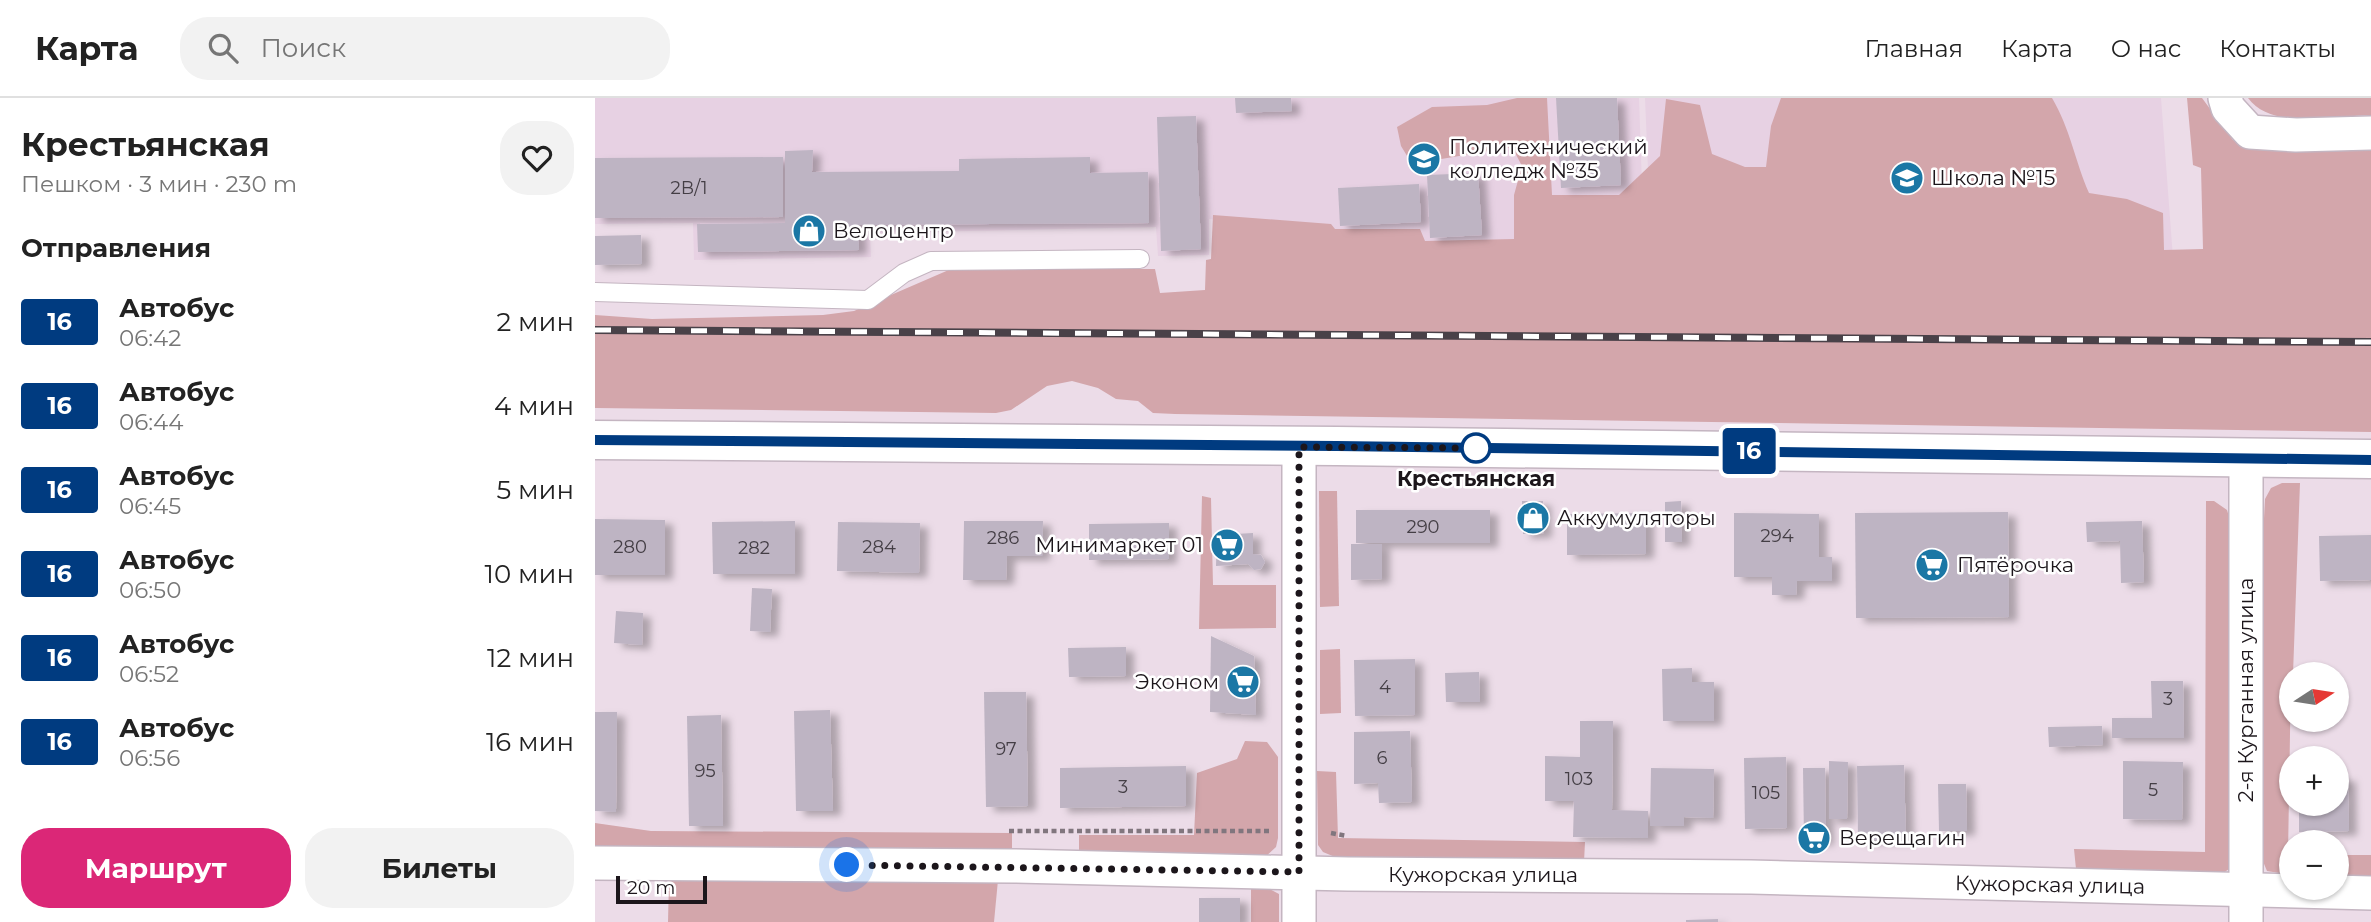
<!DOCTYPE html>
<html lang="ru">
<head>
<meta charset="utf-8">
<style>
	:root { --surface:#fff; --page:#f2f2f2; --text:#222; --muted:#767676; --line:#e0e0e0; --accent:#db2777 }
	body { margin:0; font-family:Montserrat,sans-serif; background:var(--page); color:var(--text); height:100vh; display:flex; flex-direction:column; font-size:26px; white-space:nowrap }
	* { box-sizing:border-box; margin:0 }
	p { font-size:23px; color:var(--muted) }
	.icon { flex:none; width:38px; height:38px; fill:none; stroke:currentColor; stroke-width:2; stroke-linecap:round; stroke-linejoin:round }
	.map { position:relative; flex:1; overflow:hidden }
	.panel { display:flex; flex-direction:column; background:var(--surface); width:595px }
	.panel>* { flex:none }
	.badge { padding:0 14px; border-radius:5px; font-size:24px; line-height:46px }
	.needle { width:46px; rotate:78deg }
	.tools { position:absolute; left:1684px; top:564px; display:grid; gap:14px }
	.tools a { display:grid; place-items:center; width:70px; height:70px; border-radius:50%; background:var(--surface); box-shadow:0 2px 5px #0004; font-size:35px }
	.scale { position:absolute; left:21px; bottom:18px; width:91px; box-sizing:border-box; padding-left:7px; border:4px solid #1c161b; border-top:0; font-size:19px; line-height:24px; white-space:nowrap; color:#1c161b; -webkit-text-stroke:5px #fff; paint-order:stroke }
	.you { position:absolute; width:35px; height:35px; margin:-18px; border:5px solid #fff; border-radius:50%; background:#1a73e8; box-shadow:0 0 0 10px #1a73e833 }
	.map>.badge { position:absolute; translate:-50% -50%; box-shadow:0 0 0 4px #fff }
	h2 { padding:0 21px; font-size:26px; line-height:63px }
	.round { display:grid; place-items:center; flex:none; width:74px; height:74px; border-radius:28px; background:var(--page) }
	.headline { display:flex; align-items:center; justify-content:space-between; height:119px; padding:0 21px }
	h1 { font-size:33px; font-weight:700; line-height:52px }
	.action { display:flex; gap:14px; margin-top:auto; padding:14px 21px }
	.action a { flex:1; height:80px; border-radius:28px; background:var(--accent); color:#fff; font-size:28px; font-weight:700; line-height:80px; text-align:center }
	.action a+a { background:var(--page); color:var(--text) }
	ul { padding:0; list-style:none }
	li { display:flex; align-items:center; gap:21px; height:84px; padding:0 21px }
	li div { flex:1 }
	li b { display:block; font-size:26px }
	li em { font-style:normal }
	li .badge { min-width:77px; font-weight:700; text-align:center }
	header { display:flex; align-items:center; gap:42px; box-sizing:border-box; height:98px; padding:0 35px; background:var(--surface); border-bottom:2px solid var(--line) }
	header strong { font-size:33px }
	nav { display:flex; gap:38px; margin-inline-start:auto; font-size:24px }
	.search { width:490px; height:63px; background:var(--page); display:flex; align-items:center; gap:18px; box-sizing:border-box; padding:0 24px; border-radius:28px; color:var(--muted); font-size:26px }
	main { display:flex; flex:1; min-height:0 }
	.map>svg:first-child { display:block }
	.built { fill:#e7d1e3 }
	.green { fill:#d3a6ab }
	.building { fill:#beb4c3; filter:url(#shadow) }
	.lines { fill:none; stroke-linecap:round; stroke-linejoin:round }
	.service-casing { stroke:#c4b5c1; stroke-width:20 }
	.minor-casing { stroke:#c4b5c1; stroke-width:36 }
	.secondary-casing { stroke:#c4b5c1; stroke-width:41 }
	.path { stroke:#81767e; stroke-width:4.5; stroke-dasharray:5 3.5; stroke-linecap:butt }
	.service { stroke:#fff; stroke-width:18 }
	.minor { stroke:#fff; stroke-width:33 }
	.secondary { stroke:#fff; stroke-width:38 }
	.rail-casing { stroke:#494148; stroke-width:8 }
	.rail { stroke:#fff; stroke-width:5; stroke-dasharray:16; stroke-linecap:butt }
	.line-casing { stroke:#fff; stroke-width:16 }
	.line { stroke:#003b80; stroke-width:10 }
	.walk { stroke:#1c161b; stroke-width:7; stroke-dasharray:0 12.6 }
	.stop-dot { fill:#fff; stroke:#003b80; stroke-width:3.5 }
	.labels { text-anchor:middle; stroke-width:5; stroke-linejoin:round; paint-order:stroke }
	.number-label { font-size:18px; fill:#443e45 }
	.poi-label { font-size:21px; fill:#1c161b; stroke:#fff; text-anchor:start }
	.stop-label { font-size:21px; font-weight:bold; fill:#1c161b; stroke:#fff }
	.street-label { font-size:21px; fill:#1c161b; stroke:#fff }
</style>
</head>
<body>
<header>
<strong>Карта</strong>
<div class="search"><svg class="icon" aria-label="search" viewBox="0 0 24 24"><circle cx="10" cy="10" r="6"/><path d="M15 15l6 6"/></svg>Поиск</div>
<nav><a>Главная</a><a>Карта</a><a>О нас</a><a>Контакты</a></nav>
</header>
<main>
<section class="panel">
<div class="headline"><div><h1>Крестьянская</h1><p>Пешком · 3 мин · 230 m</p></div><a class="round"><svg class="icon" aria-label="heart" viewBox="0 0 24 24"><path d="M12 20l-8-8c-3-5 5-10 8-4 3-6 11-1 8 4z"/></svg></a></div>
<h2>Отправления</h2>
<ul>
<li><span class="badge" style="background:#003b80;color:#fff">16</span><div><b>Автобус</b><p>06:42</p></div><em>2 мин</em></li>
<li><span class="badge" style="background:#003b80;color:#fff">16</span><div><b>Автобус</b><p>06:44</p></div><em>4 мин</em></li>
<li><span class="badge" style="background:#003b80;color:#fff">16</span><div><b>Автобус</b><p>06:45</p></div><em>5 мин</em></li>
<li><span class="badge" style="background:#003b80;color:#fff">16</span><div><b>Автобус</b><p>06:50</p></div><em>10 мин</em></li>
<li><span class="badge" style="background:#003b80;color:#fff">16</span><div><b>Автобус</b><p>06:52</p></div><em>12 мин</em></li>
<li><span class="badge" style="background:#003b80;color:#fff">16</span><div><b>Автобус</b><p>06:56</p></div><em>16 мин</em></li>
</ul>
<div class="action"><a>Маршрут</a><a>Билеты</a></div>
</section>
<div class="map">
<svg width="1776" height="824" viewBox="0 0 1776 824">
	<defs>
		<filter id="shadow"><feDropShadow dx="8" dy="4.5" stdDeviation="3.5" flood-color="#0004"/></filter>
	</defs>
	<rect width="100%" height="100%" fill="#ecdce8"/>
	<!-- built -->
	<g class="built">
		<polygon points="0,0 1044,0 1049,145 825,146 820,139 614,121 614,157 563,158 561,129 275,135 276,159 99,162 98,125 0,126"/>
		<polygon points="1050,0 1566,0 1578,160 1057,167"/>
	</g>
	<!-- green -->
	<g class="green">
		<path d="M922,0H952L957,97H1024L1065,58L1071,1L1105,7L1117,56L1150,69H1171L1176,28L1186,0H1457C1475,30 1480,63 1494,95L1532,101L1568,115L1569,152L1608,151L1606,70L1598,67L1592,0H1607L1638,42L1678,48L1776,46V334L580,316L558,315L543,303L521,301L503,290L477,283L452,288L416,312L401,315L0,310V217L57,221L228,217L259,213L356,171H560L565,195L610,192L611,162L616,161L618,117L736,126L740,131H825L830,143L919,141V97L927,68L917,49L817,66L806,48L802,29L837,9L892,7Z"/>
		<path d="M1653,0H1776V17C1741,18 1677,33 1653,0Z"/>
		<polygon points="1687,385 1705,385 1698,576 1696,576 1693,756 1696,757 1696,777 1672,773 1667,761 1663,536 1670,401 1676,390"/>
		<polygon points="724,393 742,393 744,508 725,509"/>
		<polygon points="607,398 616,400 618,487 681,487 681,530 604,531"/>
		<polygon points="1611,403 1619,403 1632,412 1635,422 1638,755 1634,771 1625,777 1481,771 1479,751 1610,754"/>
		<polygon points="745,551 746,615 725,616 725,552"/>
		<polygon points="650,643 672,644 683,659 683,740 681,749 670,759 484,753 484,737 599,737 602,675 642,661"/>
		<polygon points="722,673 741,674 743,740 990,744 989,764 740,759 728,754 723,747"/>
		<polygon points="0,725 56,733 417,735 417,752 0,756"/>
		<polygon points="1741,757 1776,757 1776,778 1741,777"/>
		<polygon points="656,781 684,796 684,824 656,824"/>
		<polygon points="74,782 403,782 399,824 73,824"/>
	</g>
	<!-- building -->
	<g class="building">
		<polygon points="640,0 696,0 697,13 641,15"/>
		<polygon points="961,0 1022,0 1026,87 966,90"/>
		<polygon points="601,18 606,151 566,153 562,19"/>
		<polygon points="218,52 217,74 364,73 364,61 495,59 495,75 553,74 554,125 263,127 264,152 103,154 102,126 190,125 190,53"/>
		<polygon points="188,59 188,119 0,120 0,60"/>
		<polygon points="883,75 887,137 835,140 832,77"/>
		<polygon points="824,86 826,124 745,128 743,90"/>
		<polygon points="46,137 47,166 0,167 0,138"/>
		<polygon points="927,403 948,403 949,435 928,436"/>
		<polygon points="1086,403 1087,444 1070,444 1070,404"/>
		<rect x="761" y="412" width="134" height="33"/>
		<polygon points="1413,414 1414,519 1261,520 1260,415"/>
		<polygon points="1051,415 1051,456 972,457 972,416"/>
		<polygon points="1139,415 1224,416 1224,459 1237,459 1237,483 1202,483 1201,497 1177,497 1177,479 1139,479"/>
		<polygon points="0,421 70,422 70,477 0,477"/>
		<polygon points="200,423 200,476 118,476 117,424"/>
		<polygon points="369,423 448,423 447,458 412,458 411,482 368,482"/>
		<polygon points="1547,423 1549,484 1526,485 1525,443 1492,444 1491,424"/>
		<polygon points="243,424 325,425 324,475 242,473"/>
		<polygon points="574,425 574,461 494,462 494,426"/>
		<polygon points="658,435 658,456 666,457 670,464 666,471 659,472 653,466 621,468 622,437"/>
		<polygon points="1776,437 1776,482 1725,483 1724,438"/>
		<polygon points="756,446 787,446 787,481 756,482"/>
		<polygon points="157,490 177,491 175,534 155,533"/>
		<polygon points="21,513 48,515 47,547 19,545"/>
		<polygon points="616,538 659,558 661,617 615,614"/>
		<polygon points="531,549 531,578 474,579 473,550"/>
		<polygon points="820,561 820,617 760,618 759,562"/>
		<polygon points="1097,570 1097,584 1119,584 1119,623 1068,623 1067,571"/>
		<polygon points="884,574 885,604 851,604 850,575"/>
		<polygon points="1556,583 1588,583 1589,640 1517,640 1517,620 1557,620"/>
		<polygon points="389,594 431,594 433,708 391,709"/>
		<polygon points="235,612 238,713 201,713 199,613"/>
		<polygon points="0,614 22,614 21,714 0,713"/>
		<polygon points="126,617 128,728 94,728 92,618"/>
		<polygon points="985,623 1018,623 1017,712 1053,713 1053,740 978,739 979,703 950,703 950,658 985,659"/>
		<polygon points="1507,628 1508,647 1454,649 1453,629"/>
		<polygon points="815,633 817,704 784,705 783,685 759,686 759,634"/>
		<polygon points="1191,659 1192,730 1150,731 1149,660"/>
		<polygon points="1234,663 1253,664 1252,721 1234,721"/>
		<polygon points="1528,663 1588,664 1587,722 1528,721"/>
		<polygon points="1309,667 1311,741 1263,742 1262,668"/>
		<polygon points="591,668 591,708 465,710 465,670"/>
		<polygon points="1056,670 1119,671 1118,720 1089,719 1089,728 1055,728"/>
		<polygon points="1208,670 1230,670 1231,743 1209,743"/>
		<polygon points="1741,679 1753,679 1754,733 1704,734 1704,707 1741,705"/>
		<polygon points="1343,686 1371,686 1372,733 1344,733"/>
		<rect x="604" y="800" width="41" height="24"/>
		<polygon points="1123,821 1123,824 1091,824 1091,822"/>
	</g>
	<g class="lines">
		<defs>
			<polyline id="service" points="0,194 273,202 309,175 336,163 545,161"/>
			<g id="minor">
				<polyline points="1630,0 1633,10 1655,34 1701,37 1776,35"/>
				<polyline points="0,765 420,768 753,776 1156,779 1776,795"/>
				<polyline points="704,824 704,349"/>
				<polyline points="1651,824 1651,360"/>
			</g>
			<polyline id="secondary" points="0,342 742,348 1776,361"/>
		</defs>
		<!-- service casing -->
		<use href="#service" class="service-casing"/>
		<!-- minor casing -->
		<use href="#minor" class="minor-casing"/>
		<!-- secondary casing -->
		<use href="#secondary" class="secondary-casing"/>
		<!-- path -->
		<g class="path">
			<polyline points="414,733 675,733"/>
			<polyline points="736,735 752,738"/>
		</g>
		<!-- service -->
		<use href="#service" class="service"/>
		<!-- minor -->
		<use href="#minor" class="minor"/>
		<!-- secondary -->
		<use href="#secondary" class="secondary"/>
		<defs>
			<polyline id="rail" points="0,232 1776,244"/>
		</defs>
		<!-- rail casing -->
		<use href="#rail" class="rail-casing"/>
		<!-- rail -->
		<use href="#rail" class="rail"/>
	</g>
	<g class="lines">
		<defs>
			<polyline id="line" points="0,342 742,348 1776,362"/>
		</defs>
		<!-- line casing -->
		<use href="#line" class="line-casing"/>
		<!-- line -->
		<use href="#line" class="line"/>
		<!-- walk -->
		<polyline class="walk" points="252,767 704,774 704,349 881,350"/>
	</g>
	<!-- icons -->
	<defs>
		<symbol id="university-disc" viewBox="-11 -11 22 22"><circle r="9.5" fill="#1b77a5" stroke="#fff"/><path d="M0-5L7-2L0 1L-7-2ZM-4 1L0 2.5L4 1V4Q0 6-4 4Z" fill="#fff"/></symbol>
		<symbol id="school-disc" viewBox="-11 -11 22 22"><circle r="9.5" fill="#1b77a5" stroke="#fff"/><path d="M0-5L7-2L0 1L-7-2ZM-4 1L0 2.5L4 1V4Q0 6-4 4Z" fill="#fff"/></symbol>
		<symbol id="shop-disc" viewBox="-11 -11 22 22"><circle r="9.5" fill="#1b77a5" stroke="#fff"/><path d="M-5-2.5h2.3a2.7 3.5 0 0 1 5.4 0H5L5.5 6h-11ZM-1.5-2.5h3a1.5 2.3 0 0 0-3 0Z" fill="#fff"/></symbol>
		<symbol id="supermarket-disc" viewBox="-11 -11 22 22"><circle r="9.5" fill="#1b77a5" stroke="#fff"/><path d="M-6-5.5h2.5l.6 2H6L4.5 2H-2.5L-4.4-4H-6ZM-1.5 3.2a1.3 1.3 0 1 0 .1 0ZM3 3.2a1.3 1.3 0 1 0 .1 0Z" fill="#fff"/></symbol>
	</defs>
	<g fill-rule="evenodd">
		<use href="#university-disc" x="810" y="42" width="38" height="38"/>
		<use href="#school-disc" x="1293" y="61" width="38" height="38"/>
		<use href="#shop-disc" x="195" y="114" width="38" height="38"/>
		<use href="#shop-disc" x="919" y="401" width="38" height="38"/>
		<use href="#supermarket-disc" x="613" y="428" width="38" height="38"/>
		<use href="#supermarket-disc" x="1318" y="448" width="38" height="38"/>
		<use href="#supermarket-disc" x="629" y="565" width="38" height="38"/>
		<use href="#supermarket-disc" x="1200" y="721" width="38" height="38"/>
	</g>
	<!-- markers -->
	<circle class="stop-dot" cx="881" cy="350" r="14"/>
	<g class="labels">
		<!-- number labels -->
		<g class="number-label">
			<text x="94" y="96">2В/1</text>
			<text x="828" y="435">290</text>
			<text x="1182" y="444">294</text>
			<text x="408" y="446">286</text>
			<text x="35" y="455">280</text>
			<text x="284" y="455">284</text>
			<text x="159" y="456">282</text>
			<text x="790" y="595">4</text>
			<text x="1573" y="607">3</text>
			<text x="411" y="657">97</text>
			<text x="787" y="666">6</text>
			<text x="110" y="679">95</text>
			<text x="984" y="687">103</text>
			<text x="528" y="695">3</text>
			<text x="1558" y="698">5</text>
			<text x="1171" y="701">105</text>
		</g>
		<!-- poi labels -->
		<g class="poi-label">
			<text x="854" y="56">Политехнический<tspan x="854" dy="24">колледж №35</tspan></text>
			<text x="1336" y="87">Школа №15</text>
			<text x="238" y="140">Велоцентр</text>
			<text x="962" y="427">Аккумуляторы</text>
			<text x="608" y="454" text-anchor="end">Минимаркет 01</text>
			<text x="1362" y="474">Пятёрочка</text>
			<text x="624" y="591" text-anchor="end">Эконом</text>
			<text x="1244" y="747">Верещагин</text>
		</g>
		<!-- stop labels -->
		<g class="stop-label">
			<text x="881" y="388">Крестьянская</text>
		</g>
		<!-- street labels -->
		<g class="street-label">
			<text transform="translate(1651 592) rotate(-90)" y="7">2-я Курганная улица</text>
			<text x="888" y="784">Кужорская улица</text>
			<text transform="translate(1455 787) rotate(1)" y="7">Кужорская улица</text>
		</g>
	</g>
</svg>
<div class="tools">
<a><svg class="needle" viewBox="-14 -14 28 28"><path d="M0-13l5 13h-10z" fill="#e53935"/><path d="M0 13l5-13h-10z" fill="#767676"/></svg></a>
<a>+</a>
<a>−</a>
</div>
<div class="scale">20 m</div>
<div class="you" style="left:252px;top:767px"></div>
<b class="badge" style="left:1154px;top:353px;background:#003b80;color:#fff">16</b>
</div>
</main>
</body>
</html>
